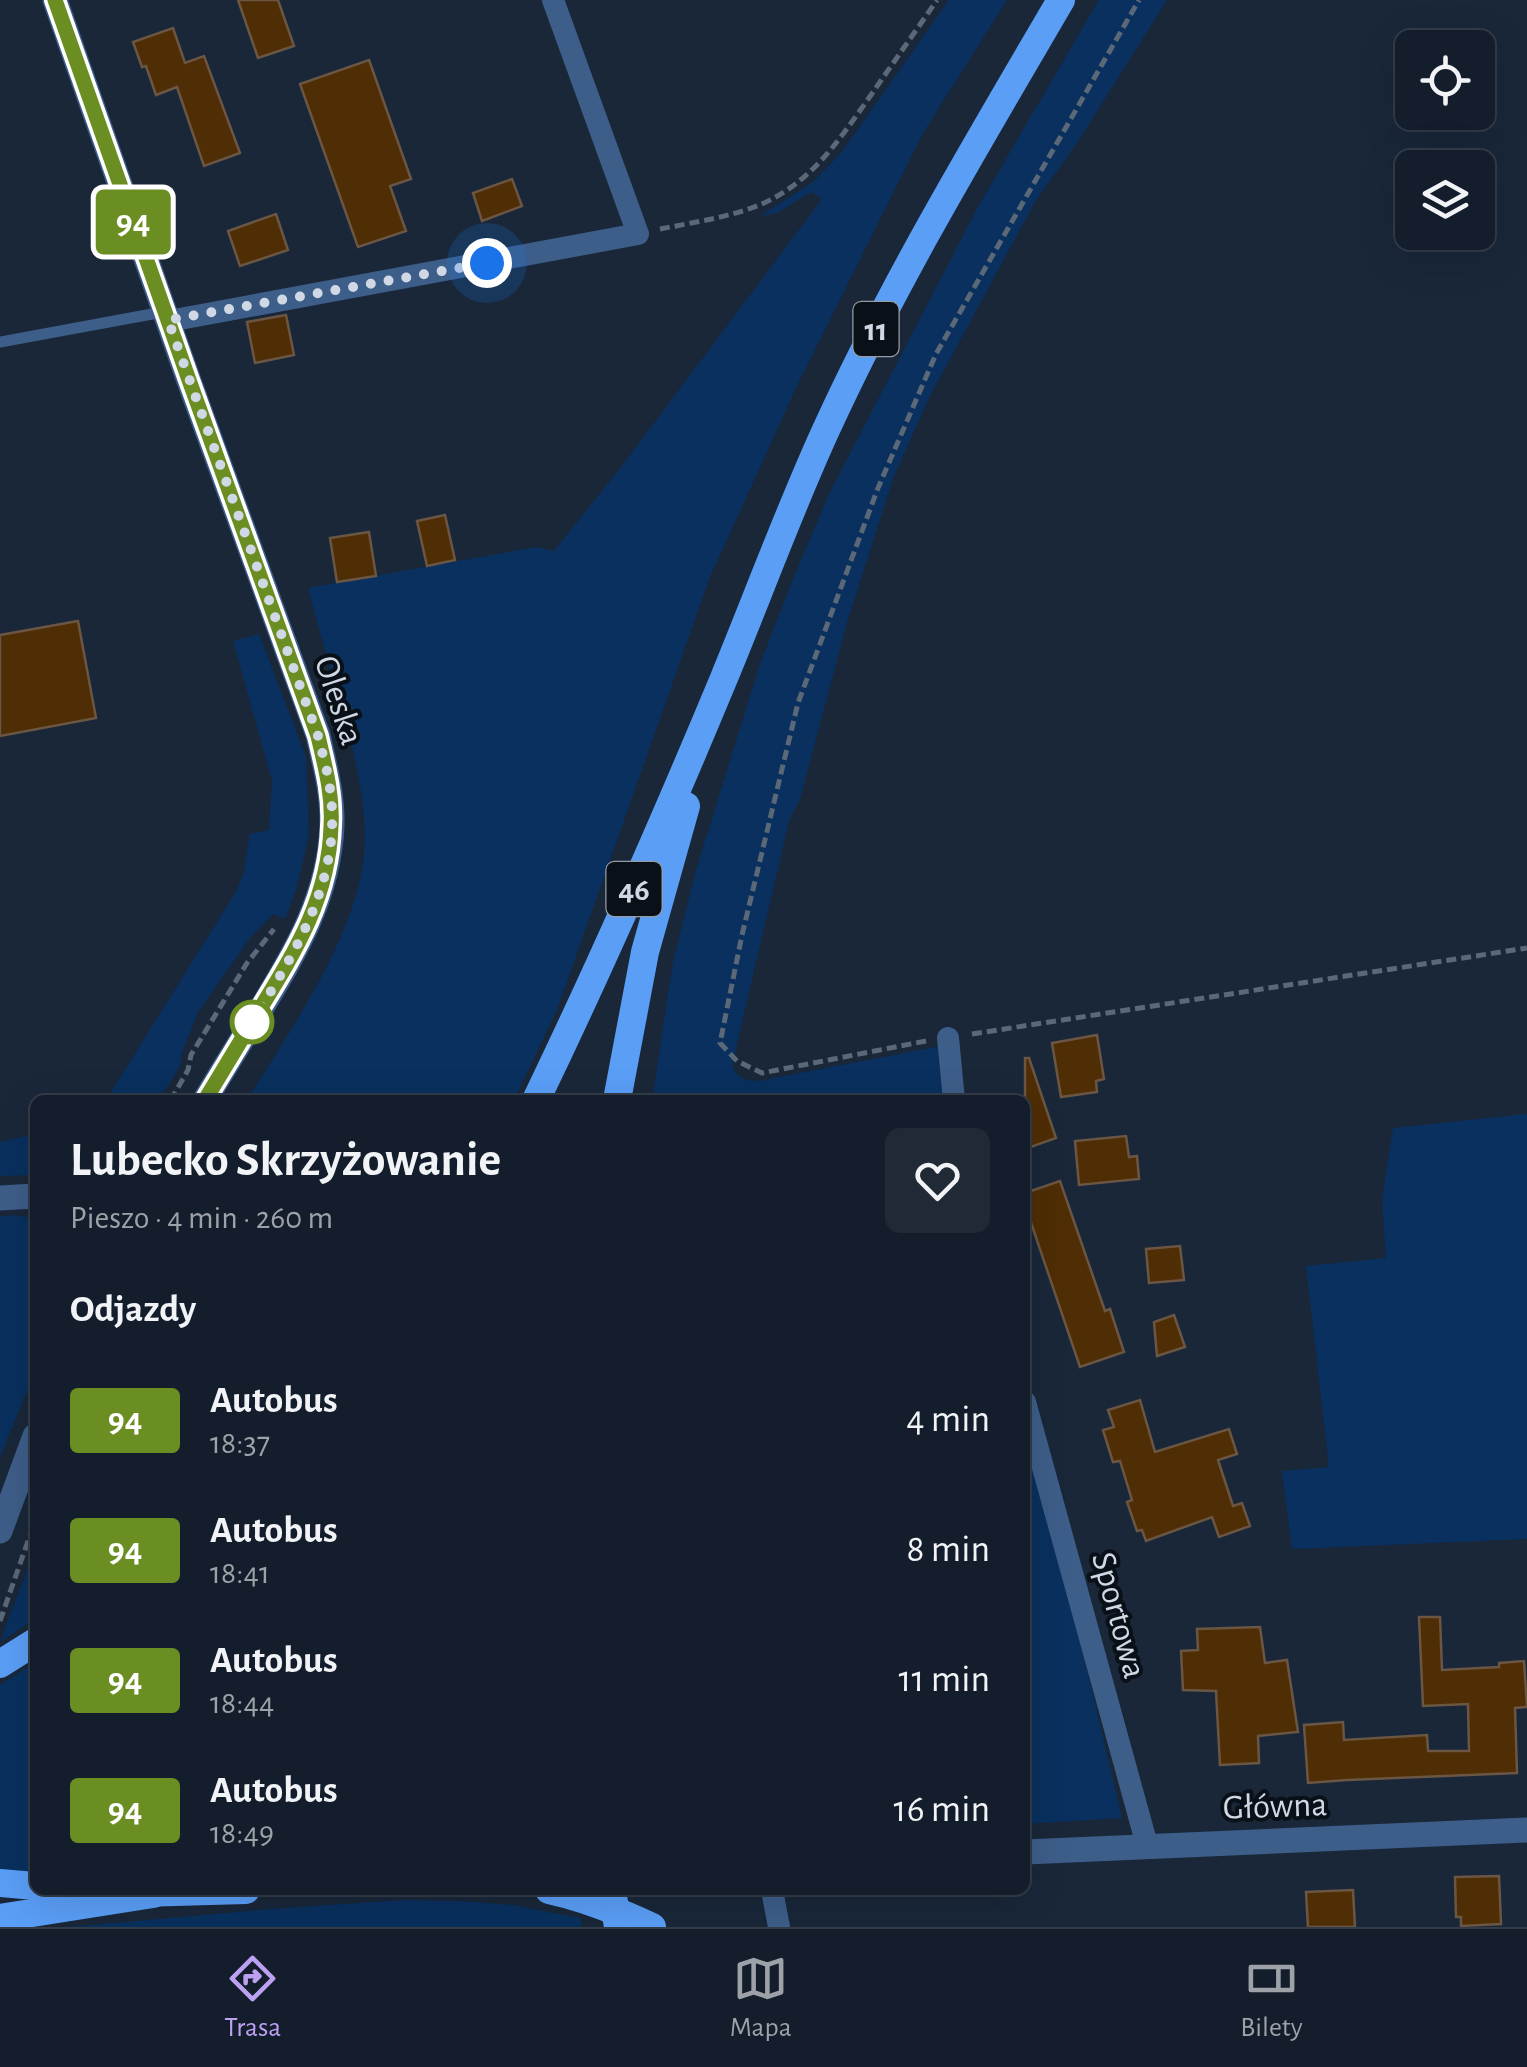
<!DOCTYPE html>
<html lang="pl">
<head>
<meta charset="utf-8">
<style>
	:root { --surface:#131d2b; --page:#202a37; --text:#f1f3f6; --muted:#9da2a9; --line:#323b47; --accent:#bca0f2 }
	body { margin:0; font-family:"Alegreya Sans",sans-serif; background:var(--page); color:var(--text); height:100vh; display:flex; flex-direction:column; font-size:38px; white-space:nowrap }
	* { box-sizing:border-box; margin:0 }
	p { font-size:32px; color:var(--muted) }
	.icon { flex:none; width:55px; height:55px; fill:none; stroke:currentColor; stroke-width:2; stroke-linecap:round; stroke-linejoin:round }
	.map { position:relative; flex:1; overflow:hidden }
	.details { position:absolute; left:30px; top:1095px; width:1000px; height:800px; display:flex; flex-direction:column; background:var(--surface); border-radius:15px; box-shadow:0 10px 40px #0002,0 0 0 2px var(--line) }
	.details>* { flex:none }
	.badge { padding:0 20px; border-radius:8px; font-size:35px; line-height:65px }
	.controls { position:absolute; left:1395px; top:30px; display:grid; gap:20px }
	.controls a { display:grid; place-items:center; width:100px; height:100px; border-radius:15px; background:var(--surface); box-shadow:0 10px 40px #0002,0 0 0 2px var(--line); font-size:50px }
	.you { position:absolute; width:50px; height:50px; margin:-25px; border:8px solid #fff; border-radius:50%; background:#1a73e8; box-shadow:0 0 0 15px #1a73e833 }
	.map>.badge { position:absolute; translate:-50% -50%; box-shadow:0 0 0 5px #fff }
	h2 { padding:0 40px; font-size:38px; line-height:90px }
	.round { display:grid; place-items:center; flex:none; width:105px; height:105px; border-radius:15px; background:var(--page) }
	.headline { display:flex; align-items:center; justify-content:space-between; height:170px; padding:0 40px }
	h1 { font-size:48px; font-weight:700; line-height:75px }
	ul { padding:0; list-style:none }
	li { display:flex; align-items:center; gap:30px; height:130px; padding:0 40px }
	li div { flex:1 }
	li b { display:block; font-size:38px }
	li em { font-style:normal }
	li .badge { min-width:110px; font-weight:700; text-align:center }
	.menu { display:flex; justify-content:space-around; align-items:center; height:140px; border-top:2px solid var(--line); background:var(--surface); font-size:28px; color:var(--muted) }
	.menu a { display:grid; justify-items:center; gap:5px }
	.menu .current { color:var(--accent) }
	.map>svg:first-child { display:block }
	.green { fill:#09305e }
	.building { fill:#4f2d05; stroke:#6a5643; stroke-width:2.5 }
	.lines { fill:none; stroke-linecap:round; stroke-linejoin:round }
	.path { stroke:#5b6877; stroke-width:5; stroke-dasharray:10 5; stroke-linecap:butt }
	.service { stroke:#3d5e89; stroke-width:11 }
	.minor { stroke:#3d5e89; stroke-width:22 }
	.tertiary { stroke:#3d5e89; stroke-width:25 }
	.trunk { stroke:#5a9ef6; stroke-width:28 }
	.trunk-bridge { stroke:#5a9ef6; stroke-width:28 }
	.line-casing { stroke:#fff; stroke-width:22 }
	.line { stroke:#6b8e23; stroke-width:15 }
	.walk { stroke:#cfd8e4; stroke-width:10; stroke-dasharray:0 18 }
	.stop-dot { fill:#fff; stroke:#6b8e23; stroke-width:5 }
	.labels { text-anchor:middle; stroke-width:8; stroke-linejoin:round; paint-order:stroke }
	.shield { fill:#091018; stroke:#949ca7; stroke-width:2.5 }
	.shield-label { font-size:32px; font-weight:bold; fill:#cfd8e4 }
	.street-label { font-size:35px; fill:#cfd8e4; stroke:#091018 }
</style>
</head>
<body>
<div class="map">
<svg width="1527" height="1927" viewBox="0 0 1527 1927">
	<rect width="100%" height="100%" fill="#192739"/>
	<!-- green -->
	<g class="green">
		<path d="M949,0H1007L923,133L796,388L710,577L557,1010L514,1100H247C288,1034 335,967 357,892C376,828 356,760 339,698C328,662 318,625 308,588L536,547L554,551L622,466L822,199L811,192L777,213L760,216L813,182L841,153Z"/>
		<path d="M1099,0H1167L1079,140L1035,202L931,394L894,476L848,619L800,799L789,821L732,1065C737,1078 744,1080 758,1081L941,1046L945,1100H652L673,962L696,870L760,664L793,579L830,492L979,205Z"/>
		<polygon points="259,634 306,757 309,835 296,890 285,919 273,914 250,938 198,1012 182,1053 180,1066 159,1100 106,1100 237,890 244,872 250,834 269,830 272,780 233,641"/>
		<polygon points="1527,1114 1527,1539 1292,1549 1282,1471 1329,1467 1306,1266 1386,1258 1382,1200 1393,1128"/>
		<polygon points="35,1134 35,1175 0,1176 0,1142"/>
		<polygon points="12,1215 35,1218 35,1372 0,1457 0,1217"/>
		<polygon points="1025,1435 1062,1564 1122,1818 1025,1824"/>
		<polygon points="35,1549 35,1619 0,1642"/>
		<polygon points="35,1662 35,1876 0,1873 0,1685"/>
		<polygon points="403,1900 462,1901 513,1905 580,1918 582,1927 70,1927 271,1909"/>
	</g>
	<!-- building -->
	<g class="building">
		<polygon points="238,0 278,0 294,46 258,58"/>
		<polygon points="173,28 185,63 204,56 240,153 204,166 177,87 156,95 146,66 142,67 133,42"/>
		<polygon points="369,60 411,179 390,186 406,231 358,247 300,84"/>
		<polygon points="512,179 522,206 482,221 473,193"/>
		<polygon points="276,214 288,250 240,266 228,231"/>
		<polygon points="286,315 294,355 255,363 247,322"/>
		<polygon points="445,515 455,560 427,566 417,521"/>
		<polygon points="369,532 376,576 337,582 330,538"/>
		<polygon points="78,621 96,718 0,736 0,635"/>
		<polygon points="1097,1035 1104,1079 1096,1081 1097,1092 1061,1097 1052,1043"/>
		<polygon points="1025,1058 1029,1058 1056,1138 1025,1149"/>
		<polygon points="1126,1136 1129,1157 1137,1156 1139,1179 1079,1185 1075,1141"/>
		<polygon points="1060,1181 1105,1311 1110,1309 1124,1352 1080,1367 1025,1205 1025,1193"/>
		<polygon points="1180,1246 1184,1280 1149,1283 1146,1249"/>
		<polygon points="1174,1315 1185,1347 1157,1356 1154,1322"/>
		<polygon points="1140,1400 1155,1452 1229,1429 1237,1454 1218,1460 1233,1506 1242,1503 1250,1526 1219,1537 1212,1517 1146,1541 1142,1530 1137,1531 1127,1502 1132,1500 1120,1461 1113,1462 1103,1430 1114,1427 1108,1410"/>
		<polygon points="1419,1617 1440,1617 1442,1670 1499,1667 1499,1663 1524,1661 1527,1707 1515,1708 1517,1773 1347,1780 1308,1783 1304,1725 1343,1722 1344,1740 1427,1735 1428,1751 1469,1751 1468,1704 1423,1706"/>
		<polygon points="1260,1627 1265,1663 1287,1660 1298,1732 1258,1736 1259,1763 1220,1765 1216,1691 1183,1690 1181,1651 1198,1650 1197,1629"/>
		<polygon points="1499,1876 1501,1924 1461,1926 1461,1917 1456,1917 1455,1877"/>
		<polygon points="1353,1890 1355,1927 1308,1927 1306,1892"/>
	</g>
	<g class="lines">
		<!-- path -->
		<g class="path">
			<path d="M660,229C695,222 732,217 764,203C814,180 841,137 871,95C893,63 915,32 937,0"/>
			<polyline points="972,1034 1527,948"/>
			<polyline points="926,1041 762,1073 737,1061 720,1043 742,935 798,703 878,488 936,354 1139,0"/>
			<polyline points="174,1100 172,1098 188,1070 191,1055 247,963 274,929"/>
			<polyline points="0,1621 35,1521"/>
		</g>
		<!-- service -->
		<polyline class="service" points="0,342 163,312"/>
		<!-- minor -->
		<g class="minor">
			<polyline points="169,321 638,234 553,0"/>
			<polyline points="948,1038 954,1100"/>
			<polyline points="1025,1402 1147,1845"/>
			<polyline points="772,1890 779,1927"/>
		</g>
		<!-- tertiary -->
		<g class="tertiary">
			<path d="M55,0L189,381L318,735C325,766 333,795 332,826C329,896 296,951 261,1009C242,1039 223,1070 205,1100"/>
			<polyline points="0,1198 35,1196"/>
			<polyline points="0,1531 35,1436"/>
			<polyline points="1025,1852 1527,1830"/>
		</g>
		<!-- trunk -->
		<g class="trunk">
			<path d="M536,1100C603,961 665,820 724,678C758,596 788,513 825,432C893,283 978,142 1061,0"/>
			<polyline points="617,1100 645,952 686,806"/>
			<polyline points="0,1664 35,1642"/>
			<polyline points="0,1883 35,1886"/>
			<path d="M549,1890C586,1898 618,1911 652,1927"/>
			<polyline points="139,1893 246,1890"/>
			<polyline points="0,1918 153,1894"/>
		</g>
		<!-- trunk-bridge -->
		<polyline class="trunk-bridge" points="612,1890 618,1927"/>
	</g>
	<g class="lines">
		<defs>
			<path id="line" d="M55,0L189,380L318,736C325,766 333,795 331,826C329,897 296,950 260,1009C242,1039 223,1070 205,1100"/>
		</defs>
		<!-- line casing -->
		<use href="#line" class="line-casing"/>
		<!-- line -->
		<use href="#line" class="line"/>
		<!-- walk -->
		<path class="walk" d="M252,1022C296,951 343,877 330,789C328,771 322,753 318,736L168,320L487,263"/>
	</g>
	<!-- markers -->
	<circle class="stop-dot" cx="252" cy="1022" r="20"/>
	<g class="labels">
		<!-- shield labels -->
		<g class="shield">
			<rect x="853.5" y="302" width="45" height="54" rx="8"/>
			<rect x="606.5" y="862" width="55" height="54" rx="8"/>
		</g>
		<g class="shield-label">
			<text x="876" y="340">11</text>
			<text x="634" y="900">46</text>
		</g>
		<!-- street labels -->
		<g class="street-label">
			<text transform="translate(340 700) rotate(72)" y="12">Oleska</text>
			<text transform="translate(1120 1615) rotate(75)" y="12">Sportowa</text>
			<text transform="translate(1275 1805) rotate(-2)" y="12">Główna</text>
		</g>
	</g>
</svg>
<div class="controls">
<a><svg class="icon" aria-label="locate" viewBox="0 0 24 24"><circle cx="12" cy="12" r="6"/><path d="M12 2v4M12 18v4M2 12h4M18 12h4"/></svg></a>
<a><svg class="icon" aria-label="layers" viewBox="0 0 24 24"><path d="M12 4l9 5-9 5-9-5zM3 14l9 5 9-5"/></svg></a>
</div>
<div class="you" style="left:487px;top:263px"></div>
<b class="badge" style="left:133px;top:222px;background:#6b8e23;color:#fff">94</b>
<section class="details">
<div class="headline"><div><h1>Lubecko Skrzyżowanie</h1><p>Pieszo · 4 min · 260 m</p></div><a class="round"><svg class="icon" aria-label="heart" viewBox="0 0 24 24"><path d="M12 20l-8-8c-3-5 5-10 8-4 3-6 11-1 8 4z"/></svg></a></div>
<h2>Odjazdy</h2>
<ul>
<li><span class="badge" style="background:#6b8e23;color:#fff">94</span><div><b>Autobus</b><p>18:37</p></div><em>4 min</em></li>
<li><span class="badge" style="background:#6b8e23;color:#fff">94</span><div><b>Autobus</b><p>18:41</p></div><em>8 min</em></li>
<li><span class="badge" style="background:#6b8e23;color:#fff">94</span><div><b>Autobus</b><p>18:44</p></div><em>11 min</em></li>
<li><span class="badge" style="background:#6b8e23;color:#fff">94</span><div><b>Autobus</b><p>18:49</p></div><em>16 min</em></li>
</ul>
</section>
</div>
<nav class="menu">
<a class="current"><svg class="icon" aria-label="directions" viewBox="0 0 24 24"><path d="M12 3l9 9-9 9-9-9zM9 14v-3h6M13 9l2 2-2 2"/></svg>Trasa</a>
<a><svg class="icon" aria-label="map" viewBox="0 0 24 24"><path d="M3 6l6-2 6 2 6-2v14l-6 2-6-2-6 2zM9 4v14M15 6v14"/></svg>Mapa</a>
<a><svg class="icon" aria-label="tickets" viewBox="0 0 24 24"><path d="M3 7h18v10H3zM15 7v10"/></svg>Bilety</a>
</nav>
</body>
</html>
